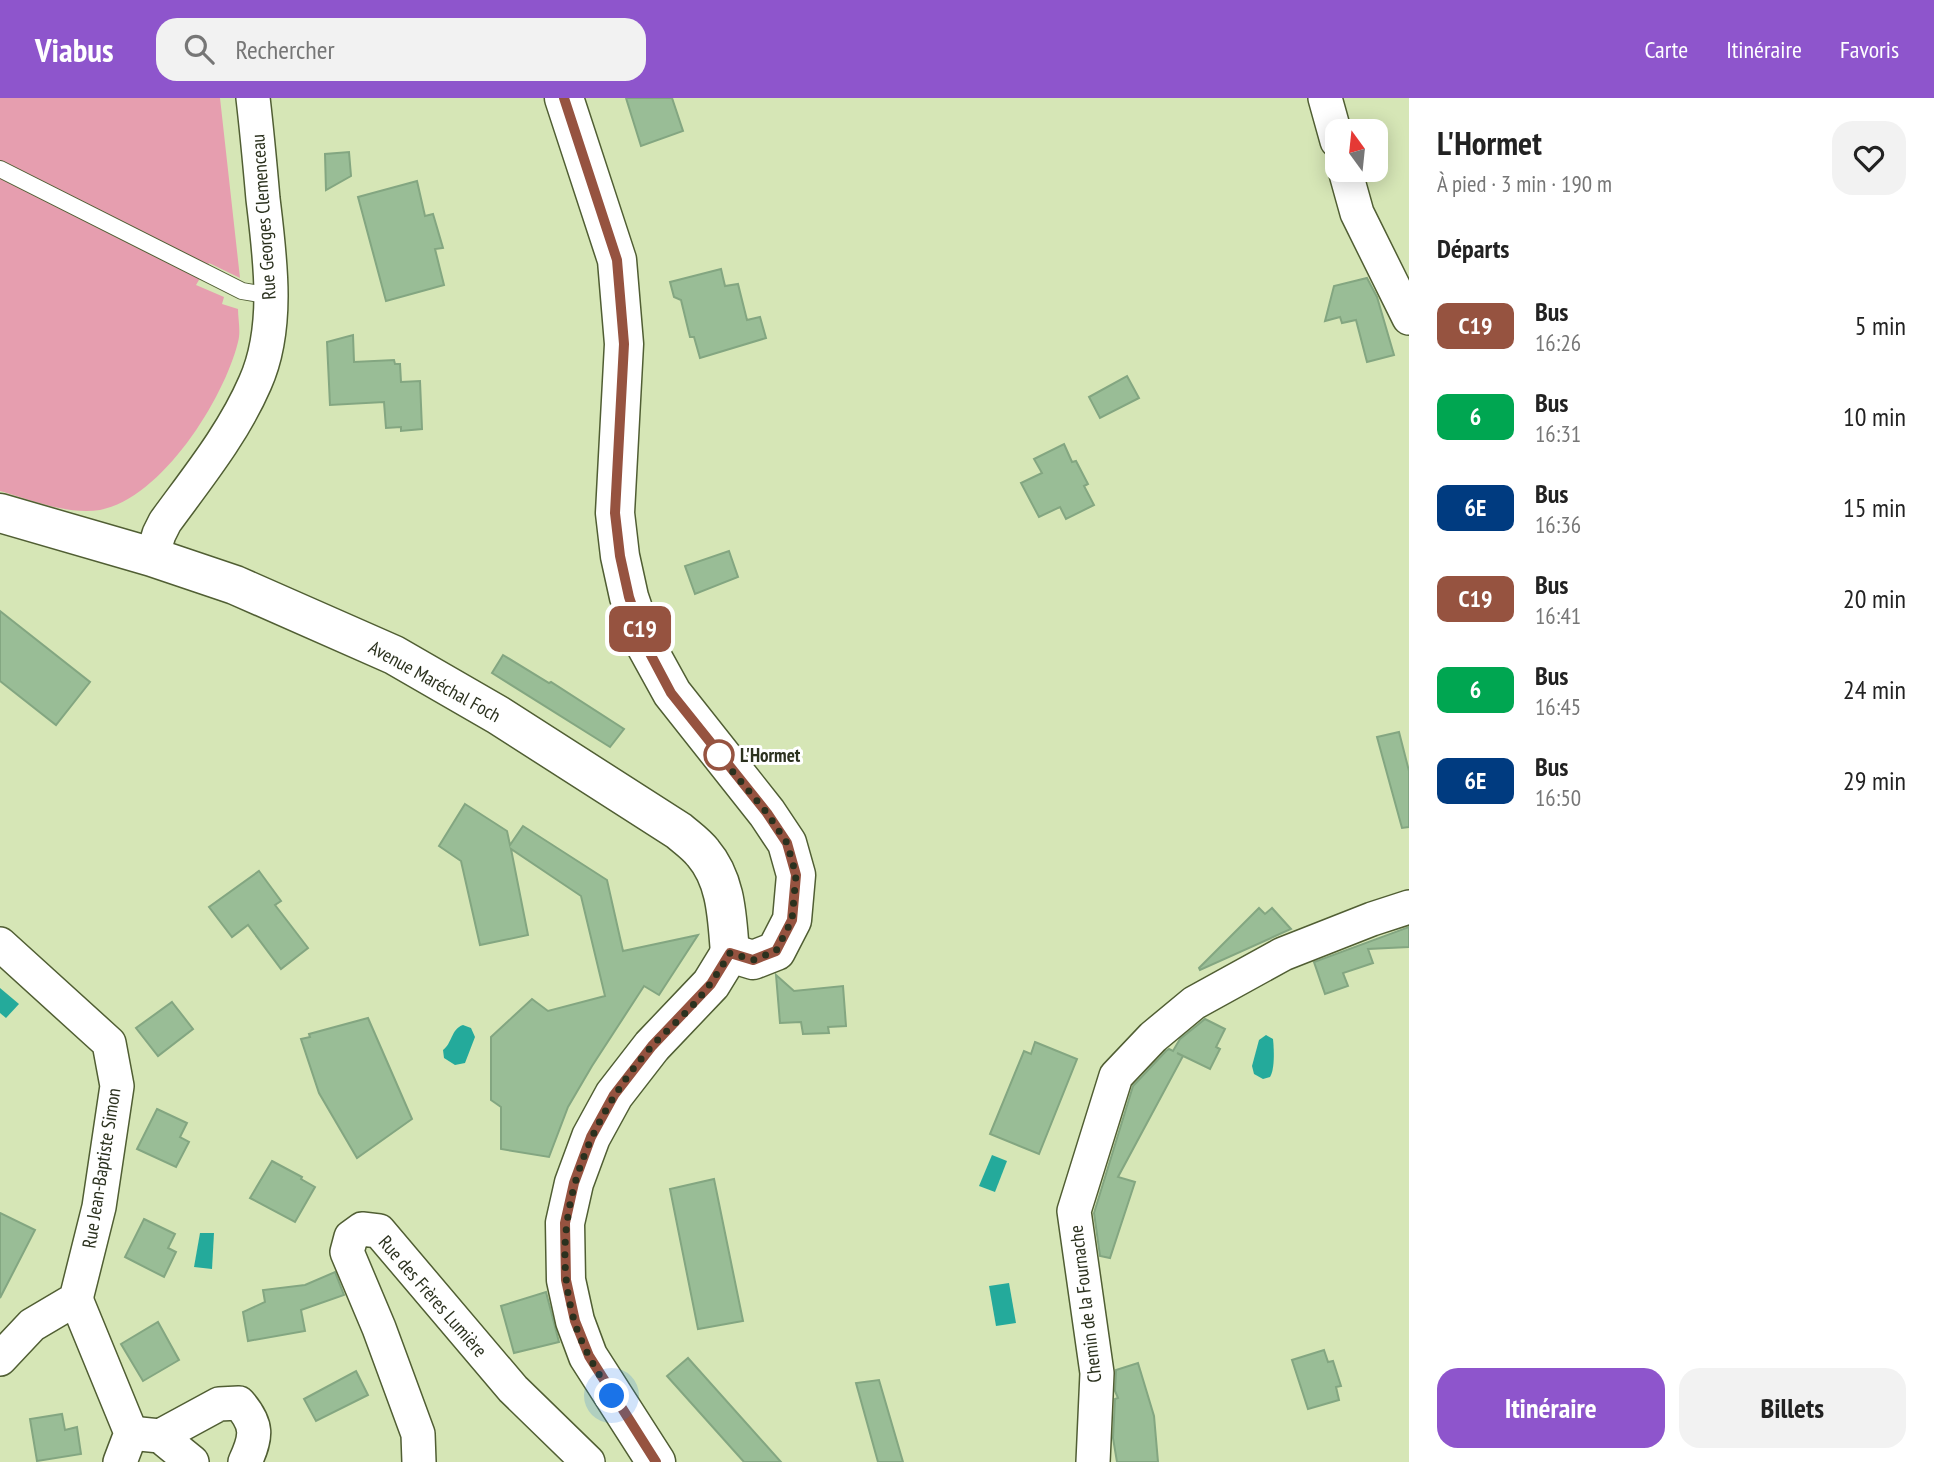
<!DOCTYPE html>
<html lang="fr">
<head>
<meta charset="utf-8">
<style>
	:root { --surface:#fff; --page:#f2f2f2; --text:#222; --muted:#767676; --accent:#8e55cc }
	body { margin:0; font-family:"PT Sans Narrow",sans-serif; background:var(--page); color:var(--text); height:100vh; display:flex; flex-direction:column; font-size:26px; white-space:nowrap }
	* { box-sizing:border-box; margin:0 }
	p { font-size:23px; color:var(--muted) }
	.icon { flex:none; width:38px; height:38px; fill:none; stroke:currentColor; stroke-width:2; stroke-linecap:round; stroke-linejoin:round }
	.map { position:relative; flex:1; overflow:hidden }
	.details { display:flex; flex-direction:column; background:var(--surface); width:525px }
	.details>* { flex:none }
	.badge { padding:0 14px; border-radius:10px; font-size:24px; line-height:46px }
	.needle { width:46px; rotate:345deg }
	.tools { position:absolute; left:1325px; top:21px; display:grid; gap:14px }
	.tools a { display:grid; place-items:center; width:63px; height:63px; border-radius:14px; background:var(--surface); box-shadow:0 4px 18px #0003; font-size:35px }
	.you { position:absolute; width:35px; height:35px; margin:-18px; border:5px solid #fff; border-radius:50%; background:#1a73e8; box-shadow:0 0 0 10px #1a73e833 }
	.map>.badge { position:absolute; translate:-50% -50%; box-shadow:0 0 0 4px #fff }
	h2 { padding:0 28px; font-size:26px; line-height:63px }
	.round { display:grid; place-items:center; flex:none; width:74px; height:74px; border-radius:21px; background:var(--page) }
	.summary { display:flex; align-items:center; justify-content:space-between; height:119px; padding:0 28px }
	h1 { font-size:33px; font-weight:700; line-height:52px }
	.cta { display:flex; gap:14px; margin-top:auto; padding:14px 28px }
	.cta a { flex:1; height:80px; border-radius:21px; background:var(--accent); color:#fff; font-size:28px; font-weight:700; line-height:80px; text-align:center }
	.cta a+a { background:var(--page); color:var(--text) }
	ul { padding:0; list-style:none }
	li { display:flex; align-items:center; gap:21px; height:91px; padding:0 28px }
	li div { flex:1 }
	li b { display:block; font-size:26px }
	li em { font-style:normal }
	li .badge { min-width:77px; font-weight:700; text-align:center }
	header { display:flex; align-items:center; gap:42px; box-sizing:border-box; height:98px; padding:0 35px; background:var(--accent); color:#fff }
	header strong { font-size:33px }
	nav { display:flex; gap:38px; margin-inline-start:auto; font-size:24px }
	.search { width:490px; height:63px; background:var(--page); display:flex; align-items:center; gap:18px; box-sizing:border-box; padding:0 24px; border-radius:21px; color:var(--muted); font-size:26px }
	main { display:flex; flex:1; min-height:0 }
	.map>svg:first-child { display:block }
	.green { fill:#e69eaf }
	.water { fill:#24aa9b }
	.building { fill:#99bd96; stroke:#83a681; stroke-width:2 }
	.lines { fill:none; stroke-linecap:round; stroke-linejoin:round }
	.lane-casing { stroke:#505e33; stroke-width:18 }
	.street-casing { stroke:#505e33; stroke-width:36 }
	.secondary-casing { stroke:#505e33; stroke-width:41 }
	.lane { stroke:#fff; stroke-width:16 }
	.street { stroke:#fff; stroke-width:33 }
	.secondary { stroke:#fff; stroke-width:38 }
	.line-casing { stroke:#fff; stroke-width:16 }
	.line { stroke:#965340; stroke-width:10 }
	.walk { stroke:#2b311e; stroke-width:7; stroke-dasharray:0 12.6 }
	.stop-dot { fill:#fff; stroke:#965340; stroke-width:3.5 }
	.labels { text-anchor:middle; stroke-width:6; stroke-linejoin:round; paint-order:stroke }
	.street-label { font-size:19px; fill:#2b311e; stroke:#fff }
	.stop-label { font-size:19px; font-weight:bold; fill:#2b311e; stroke:#fff; text-anchor:start }
</style>
</head>
<body>
<header>
<strong>Viabus</strong>
<div class="search"><svg class="icon" aria-label="search" viewBox="0 0 24 24"><circle cx="10" cy="10" r="6"/><path d="M15 15l6 6"/></svg>Rechercher</div>
<nav><a>Carte</a><a>Itinéraire</a><a>Favoris</a></nav>
</header>
<main>
<div class="map">
<svg width="1409" height="1364" viewBox="0 0 1409 1364">
	<rect width="100%" height="100%" fill="#d6e6b6"/>
	<!-- green -->
	<path class="green" d="M0,0H220L240,180L209,165L196,187L224,199L222,206L238,211C238,221 241,234 238,244C224,301 162,400 100,412C67,417 31,402 0,393Z"/>
	<!-- water -->
	<g class="water">
		<polygon points="0,890 19,906 6,920 0,915"/>
		<path d="M463,927L471,930L475,939L465,965L455,967L444,960L443,952C452,946 451,931 463,927Z"/>
		<path d="M1266,937L1273,941C1274,951 1275,971 1270,979L1263,981L1254,976L1252,968L1259,942Z"/>
		<polygon points="992,1057 1007,1063 995,1094 979,1088"/>
		<polygon points="200,1135 214,1135 212,1171 194,1169"/>
		<polygon points="1009,1185 1016,1225 996,1228 989,1188"/>
	</g>
	<!-- building -->
	<g class="building">
		<polygon points="626,0 672,0 683,33 641,48"/>
		<polygon points="349,54 351,78 326,92 325,56"/>
		<polygon points="417,83 425,118 433,116 443,150 435,151 444,187 386,203 358,99"/>
		<polygon points="721,171 725,188 738,186 747,222 760,219 766,240 700,260 694,239 690,239 681,202 674,199 670,184"/>
		<polygon points="1367,180 1377,199 1394,257 1367,264 1356,222 1342,225 1340,219 1325,223 1334,188"/>
		<polygon points="353,237 354,264 394,262 395,266 400,266 401,284 420,283 422,331 401,333 401,329 386,330 384,304 330,307 327,244"/>
		<polygon points="1127,278 1139,300 1100,320 1089,299"/>
		<polygon points="1064,346 1072,364 1076,363 1088,386 1084,388 1094,407 1066,421 1060,409 1039,419 1021,385 1042,375 1034,361"/>
		<polygon points="729,453 738,479 695,496 685,468"/>
		<polygon points="0,513 90,584 56,627 0,583"/>
		<polygon points="503,557 549,585 551,584 624,631 610,649 492,575"/>
		<polygon points="1399,634 1409,673 1409,729 1402,730 1377,639"/>
		<polygon points="465,706 507,733 510,747 523,728 607,782 623,853 698,837 659,897 644,888 592,968 568,1009 549,1059 501,1051 501,1009 491,1002 491,939 532,901 548,913 605,898 581,798 511,751 528,837 480,847 461,763 439,748"/>
		<polygon points="259,773 281,803 275,807 308,850 281,871 248,827 232,839 209,809"/>
		<polygon points="1259,810 1265,816 1272,810 1291,831 1200,872 1199,870"/>
		<polygon points="1409,829 1409,849 1368,851 1373,865 1343,875 1348,888 1325,896 1314,864"/>
		<polygon points="776,877 794,893 843,888 846,928 828,929 829,935 803,936 801,924 780,925"/>
		<polygon points="172,904 193,931 158,958 136,930"/>
		<polygon points="368,920 412,1021 357,1060 319,995 301,941 310,939 309,936"/>
		<polygon points="1205,921 1225,931 1216,949 1220,951 1210,971 1177,955 1183,958 1118,1079 1135,1084 1110,1160 1100,1158 1094,1115 1133,988 1166,953 1169,951 1173,953 1180,941"/>
		<polygon points="1035,944 1077,961 1039,1056 990,1036 1024,953 1031,956"/>
		<polygon points="157,1011 187,1025 180,1039 189,1044 176,1069 137,1051"/>
		<polygon points="272,1063 302,1079 301,1081 315,1089 295,1124 250,1100"/>
		<polygon points="714,1081 743,1223 698,1231 670,1091"/>
		<polygon points="0,1115 35,1132 0,1200"/>
		<polygon points="144,1121 175,1136 168,1150 176,1154 164,1179 125,1159"/>
		<polygon points="335,1174 344,1197 301,1212 305,1233 248,1243 243,1214 265,1204 263,1192 305,1187"/>
		<polygon points="546,1194 559,1244 514,1255 501,1208"/>
		<polygon points="158,1224 179,1262 143,1283 121,1246"/>
		<polygon points="1324,1252 1328,1264 1333,1263 1341,1288 1336,1289 1339,1302 1308,1311 1292,1262"/>
		<polygon points="688,1260 781,1364 744,1364 667,1278"/>
		<polygon points="1138,1265 1154,1318 1158,1364 1117,1364 1113,1340 1115,1301 1118,1300 1115,1293 1116,1272"/>
		<polygon points="356,1273 368,1297 316,1323 304,1301"/>
		<polygon points="879,1282 903,1364 878,1364 856,1285"/>
		<polygon points="62,1316 65,1332 77,1329 81,1356 37,1363 30,1321"/>
	</g>
	<g class="lines">
		<defs>
			<polyline id="lane" points="0,71 242,193 271,198"/>
			<g id="street">
				<polyline points="1325,0 1337,43"/>
				<polyline points="1345,72 1357,115 1409,220"/>
				<path d="M152,459L159,436L165,424C197,380 233,336 255,285C280,230 270,159 263,101C260,67 257,34 253,0"/>
				<polyline points="0,846 109,945 117,988 99,1109 76,1201 32,1227 0,1261"/>
				<polyline points="76,1201 131,1335 120,1364"/>
				<polyline points="140,1336 160,1338 192,1364"/>
				<path d="M160,1338L219,1306L239,1305C258,1327 257,1338 245,1364"/>
				<polyline points="419,1364 418,1336 379,1230 347,1154 351,1139 362,1131 379,1133 513,1291 588,1364"/>
				<polyline points="1093,1364 1097,1275 1074,1113 1116,978 1153,939 1194,905 1283,856 1372,821 1409,809"/>
			</g>
			<g id="secondary">
				<polyline points="564,0 617,162 624,246 615,415 620,458 629,499 645,546 672,595 767,715 787,745 796,777 792,822 776,853 753,862 730,855"/>
				<path d="M0,415L152,459L235,487L394,557L498,617L679,733C687,740 696,746 703,755C727,783 727,821 730,855"/>
				<polyline points="656,1364 588,1258 575,1223 566,1182 565,1125 574,1085 591,1039 614,997 652,948 711,886 730,855"/>
			</g>
		</defs>
		<!-- lane casing -->
		<use href="#lane" class="lane-casing"/>
		<!-- street casing -->
		<use href="#street" class="street-casing"/>
		<!-- secondary casing -->
		<use href="#secondary" class="secondary-casing"/>
		<!-- lane -->
		<use href="#lane" class="lane"/>
		<!-- street -->
		<use href="#street" class="street"/>
		<!-- secondary -->
		<use href="#secondary" class="secondary"/>
	</g>
	<g class="lines">
		<defs>
			<polyline id="line" points="564,0 617,162 624,246 615,415 620,458 629,499 645,546 671,595 767,715 787,745 796,777 792,822 776,853 753,862 730,855 711,886 652,948 614,997 591,1039 574,1085 565,1125 566,1182 575,1223 589,1258 656,1364"/>
		</defs>
		<!-- line casing -->
		<use href="#line" class="line-casing"/>
		<!-- line -->
		<use href="#line" class="line"/>
		<!-- walk -->
		<path class="walk" d="M612,1298C598,1274 582,1250 574,1222C546,1123 586,1023 652,948C665,934 680,921 693,907C708,891 719,873 730,855L753,862L776,853L792,822L796,777L787,745L767,715L719,657"/>
	</g>
	<!-- markers -->
	<circle class="stop-dot" cx="719" cy="657" r="14"/>
	<g class="labels">
		<!-- street labels -->
		<g class="street-label">
			<text transform="translate(263 119) rotate(-94)" y="7">Rue Georges Clemenceau</text>
			<text transform="translate(435 583) rotate(29)" y="7">Avenue Maréchal Foch</text>
			<text transform="translate(101 1070) rotate(-81)" y="7">Rue Jean-Baptiste Simon</text>
			<text transform="translate(433 1198) rotate(49)" y="7">Rue des Frères Lumière</text>
			<text transform="translate(1085 1206) rotate(-97)" y="7">Chemin de la Fournache</text>
		</g>
		<!-- stop labels -->
		<g class="stop-label">
			<text x="740" y="664">L'Hormet</text>
		</g>
	</g>
</svg>
<div class="tools">
<a><svg class="needle" viewBox="-14 -14 28 28"><path d="M0-13l5 13h-10z" fill="#e53935"/><path d="M0 13l5-13h-10z" fill="#767676"/></svg></a>
</div>
<div class="you" style="left:612px;top:1298px"></div>
<b class="badge" style="left:640px;top:531px;background:#965340;color:#fff">C19</b>
</div>
<section class="details">
<div class="summary"><div><h1>L'Hormet</h1><p>À pied · 3 min · 190 m</p></div><a class="round"><svg class="icon" aria-label="heart" viewBox="0 0 24 24"><path d="M12 20l-8-8c-3-5 5-10 8-4 3-6 11-1 8 4z"/></svg></a></div>
<h2>Départs</h2>
<ul>
<li><span class="badge" style="background:#965340;color:#fff">C19</span><div><b>Bus</b><p>16:26</p></div><em>5 min</em></li>
<li><span class="badge" style="background:#00a651;color:#fff">6</span><div><b>Bus</b><p>16:31</p></div><em>10 min</em></li>
<li><span class="badge" style="background:#003b80;color:#fff">6E</span><div><b>Bus</b><p>16:36</p></div><em>15 min</em></li>
<li><span class="badge" style="background:#965340;color:#fff">C19</span><div><b>Bus</b><p>16:41</p></div><em>20 min</em></li>
<li><span class="badge" style="background:#00a651;color:#fff">6</span><div><b>Bus</b><p>16:45</p></div><em>24 min</em></li>
<li><span class="badge" style="background:#003b80;color:#fff">6E</span><div><b>Bus</b><p>16:50</p></div><em>29 min</em></li>
</ul>
<div class="cta"><a>Itinéraire</a><a>Billets</a></div>
</section>
</main>
</body>
</html>
